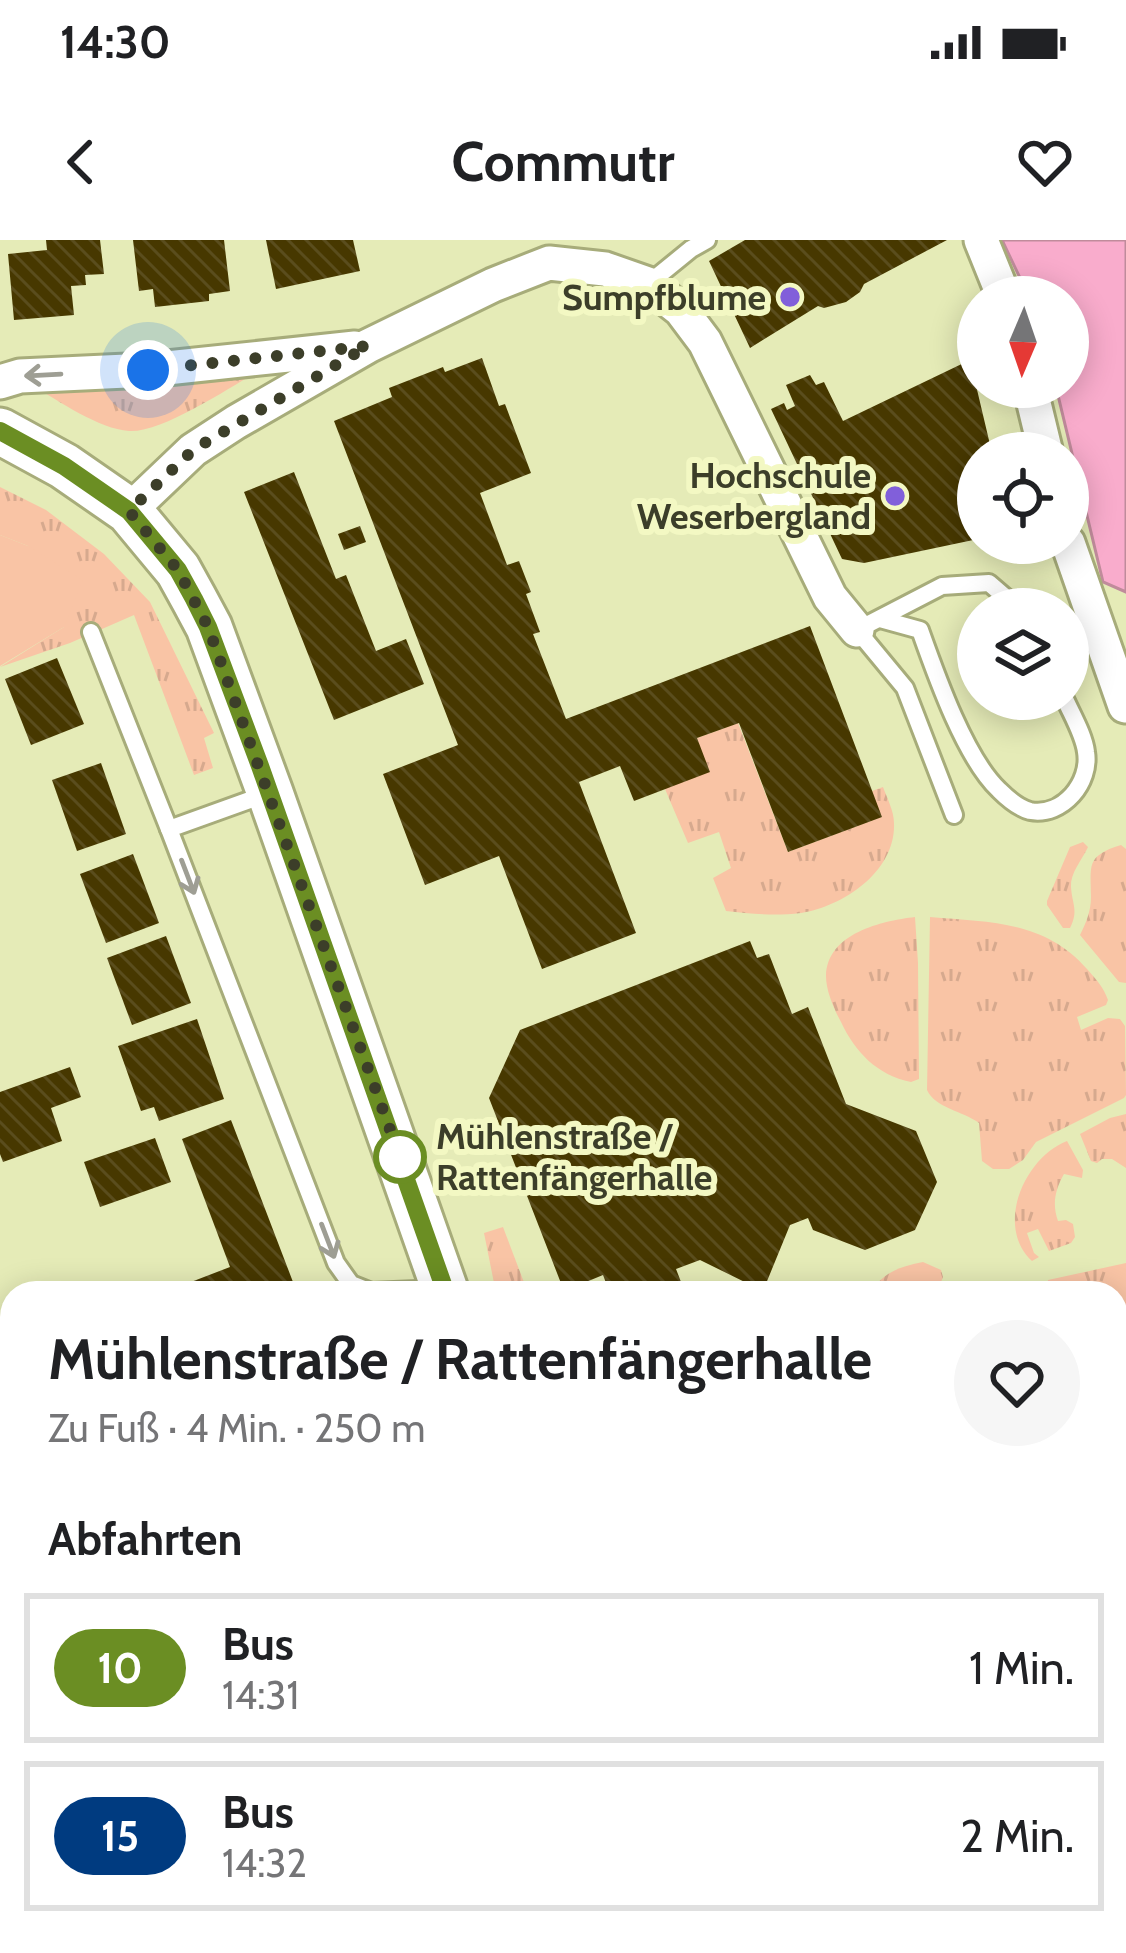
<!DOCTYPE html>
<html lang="de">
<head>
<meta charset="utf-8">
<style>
	:root { --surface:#fff; --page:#f6f6f6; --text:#202124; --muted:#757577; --line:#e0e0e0 }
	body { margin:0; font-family:Cabin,sans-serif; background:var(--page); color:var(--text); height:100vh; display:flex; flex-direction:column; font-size:45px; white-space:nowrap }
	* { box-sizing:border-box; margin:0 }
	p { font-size:39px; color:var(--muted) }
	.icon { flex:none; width:66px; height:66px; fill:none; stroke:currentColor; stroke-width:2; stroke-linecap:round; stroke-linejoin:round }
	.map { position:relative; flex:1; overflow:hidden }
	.details { position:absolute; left:0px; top:1041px; width:1128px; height:672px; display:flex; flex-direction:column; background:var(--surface); border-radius:36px 36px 0 0; box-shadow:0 6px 30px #0003 }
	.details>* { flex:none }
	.badge { padding:0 24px; border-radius:39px; font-size:42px; line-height:78px }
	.needle { width:78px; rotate:182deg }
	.tools { position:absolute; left:957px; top:36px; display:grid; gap:24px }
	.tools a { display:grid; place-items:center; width:132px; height:132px; border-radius:50%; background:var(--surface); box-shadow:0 6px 30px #0003; font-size:60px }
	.you { position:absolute; width:60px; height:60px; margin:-30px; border:9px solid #fff; border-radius:50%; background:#1a73e8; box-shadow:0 0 0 18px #1a73e833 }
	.map>.badge { position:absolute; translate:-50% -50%; box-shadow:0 0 0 6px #fff }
	h2 { padding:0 48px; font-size:45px; line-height:108px }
	.round { display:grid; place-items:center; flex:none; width:126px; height:126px; border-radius:63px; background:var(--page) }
	.summary { display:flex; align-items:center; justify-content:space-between; height:204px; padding:0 48px }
	h1 { font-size:57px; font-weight:700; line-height:90px }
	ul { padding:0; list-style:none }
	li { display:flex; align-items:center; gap:36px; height:150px; margin:0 24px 18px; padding:0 24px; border:6px solid var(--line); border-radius:0px }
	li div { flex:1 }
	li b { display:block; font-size:45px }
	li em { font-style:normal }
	li .badge { min-width:132px; font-weight:700; text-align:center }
	.status { display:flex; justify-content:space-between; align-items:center; height:84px; padding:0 60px; background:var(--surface); direction:ltr }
	.status svg { height:33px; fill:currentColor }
	header { display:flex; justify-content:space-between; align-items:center; height:156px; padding:0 48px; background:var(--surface); font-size:54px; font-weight:700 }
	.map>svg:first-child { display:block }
	.grass { fill:url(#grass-tufts) }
	.park { fill:#f9c4a5 }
	.water { fill:#f9accc; stroke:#c08b9b; stroke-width:3 }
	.building { fill:url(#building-back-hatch) }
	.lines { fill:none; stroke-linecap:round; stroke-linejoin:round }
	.service-casing { stroke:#a7ac7a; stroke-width:22 }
	.pedestrian-casing { stroke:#a7ac7a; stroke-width:30 }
	.minor-casing { stroke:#a7ac7a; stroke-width:39 }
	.secondary-casing { stroke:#a7ac7a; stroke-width:51 }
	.primary-casing { stroke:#a7ac7a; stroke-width:57 }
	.service { stroke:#fff; stroke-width:16 }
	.pedestrian { stroke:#fff; stroke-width:24 }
	.minor { stroke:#fff; stroke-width:33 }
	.secondary { stroke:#fff; stroke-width:45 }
	.primary { stroke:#fff; stroke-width:51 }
	.oneway { stroke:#9e9e94 }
	.line-casing { stroke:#fff; stroke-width:27 }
	.line { stroke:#6b8e23; stroke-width:18 }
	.walk { stroke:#3c3e29; stroke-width:12; stroke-dasharray:0 21.6 }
	.poi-dot { fill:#815fda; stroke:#f3f8c3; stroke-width:4.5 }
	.stop-dot { fill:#fff; stroke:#6b8e23; stroke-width:6 }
	.labels { text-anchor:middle; stroke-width:12; stroke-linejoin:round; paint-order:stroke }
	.poi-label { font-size:36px; font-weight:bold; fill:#3c3e29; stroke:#f3f8c3; text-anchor:end }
	.stop-label { font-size:36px; font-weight:bold; fill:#3c3e29; stroke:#f3f8c3; text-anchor:start }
</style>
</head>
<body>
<div class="status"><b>14:30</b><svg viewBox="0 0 49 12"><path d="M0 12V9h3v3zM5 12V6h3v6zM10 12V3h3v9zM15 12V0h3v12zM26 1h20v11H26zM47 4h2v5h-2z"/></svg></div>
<header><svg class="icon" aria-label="back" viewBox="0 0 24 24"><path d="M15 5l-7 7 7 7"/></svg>Commutr<svg class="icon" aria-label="heart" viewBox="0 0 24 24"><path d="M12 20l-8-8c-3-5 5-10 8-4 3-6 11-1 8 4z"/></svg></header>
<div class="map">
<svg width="1126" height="1713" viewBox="0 0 1126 1713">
	<defs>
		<pattern id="grass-tufts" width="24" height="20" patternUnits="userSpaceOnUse" patternTransform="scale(3)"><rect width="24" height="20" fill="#f9c4a5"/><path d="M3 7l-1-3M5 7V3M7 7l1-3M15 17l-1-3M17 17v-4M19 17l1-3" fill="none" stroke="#d6a98e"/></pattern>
		<pattern id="building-back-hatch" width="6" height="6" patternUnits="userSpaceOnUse" patternTransform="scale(3)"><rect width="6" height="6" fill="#473800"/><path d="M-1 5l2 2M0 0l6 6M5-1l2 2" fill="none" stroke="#5a4d1d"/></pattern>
	</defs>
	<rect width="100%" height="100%" fill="#e5ebb7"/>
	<!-- grass -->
	<g class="grass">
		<path d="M259,131C228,148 162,193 129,191C99,189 59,161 33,146Z"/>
		<polygon points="0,247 46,270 104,314 150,362 214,493 204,498 213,528 194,535 134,375 70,403 0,427 64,387 28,306 0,295"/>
		<path d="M738,483L788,612L881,577L872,551L883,547C887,558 894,571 894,583C896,631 844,666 801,673C776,676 750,674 726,671L713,638L731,628L719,592L688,603L665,549L697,498Z"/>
		<path d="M1083,602L1088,607C1082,620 1070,633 1071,647C1072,664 1079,671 1070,688H1063L1047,665V661L1070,607Z"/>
		<path d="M1121,605L1126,609V743L1119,742L1080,695C1086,683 1091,671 1091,657C1091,626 1085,616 1121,605Z"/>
		<path d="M915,677L918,723L919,839L911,842C877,835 855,812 841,782C834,769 826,751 826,736C827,693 882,681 915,677Z"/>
		<path d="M930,677C990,682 1045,681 1087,729C1096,739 1104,748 1108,760L1106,765L1077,777L1081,790L1108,778L1120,779L1125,786L1126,855L1124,858L1036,902L1023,920L1009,929H993L982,921L979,883C963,871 935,868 927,850Z"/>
		<polygon points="1126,874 1126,928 1112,919 1102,919 1097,923 1091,921 1080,894 1110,878"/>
		<path d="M1067,901L1083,930L1082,938L1064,934C1055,950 1052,964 1058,981L1066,980L1073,984L1075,997L1071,1003L1049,1011L1038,989L1027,993L1034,1013L1039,1017L1032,1021C994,986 1025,917 1067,901Z"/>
		<polygon points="503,987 528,1053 496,1053 484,993"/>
		<path d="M923,1022L941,1030L943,1037L937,1052L871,1053C881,1033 901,1026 923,1022Z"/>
		<polygon points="1126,1023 1126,1130 1116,1138 1116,1053 1047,1053 1048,1040"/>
	</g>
	<!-- park -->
	<g class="park">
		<polygon points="0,295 28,306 83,340 64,387 0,426"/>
		<polygon points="1116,1567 1126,1572 1126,1713 1023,1713 1025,1701 1116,1701"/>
	</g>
	<!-- water -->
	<polygon class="water" points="1002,0 1126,0 1126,352 1103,342 1056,147 1068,147 1068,57 1029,57"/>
	<!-- building -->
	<g class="building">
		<polygon points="46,0 100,0 104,34 85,35 86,45 71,46 74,75 14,80 8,14 47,10"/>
		<polygon points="133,0 224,0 230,51 209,54 209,61 155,67 153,49 139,51"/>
		<polygon points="266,0 353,0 360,31 276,49"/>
		<polygon points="745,0 947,0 864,44 860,52 846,62 824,68 818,66 750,108 709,21"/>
		<polygon points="482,118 499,166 505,164 531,233 480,253 507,325 519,321 531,352 526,354 540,392 533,394 566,479 810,386 882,577 788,612 739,483 697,498 710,532 634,561 620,526 579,542 636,693 542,729 499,616 425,645 383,534 458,505 334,181 392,157 389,148 443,127 445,132"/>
		<polygon points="970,120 992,213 978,213 978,299 864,323 842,319 771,169 784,163 787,170 795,166 786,145 810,135 816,145 824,142 843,181"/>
		<polygon points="294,232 336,339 346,335 376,411 406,399 424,444 334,480 244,252"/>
		<polygon points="360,286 366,302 344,310 338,294"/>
		<polygon points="57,418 84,484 31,505 5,439"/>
		<polygon points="101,523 126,594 77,611 52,540"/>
		<polygon points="133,614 159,683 106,703 80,634"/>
		<polygon points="166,696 191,763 132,785 107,718"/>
		<polygon points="750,701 757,718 769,714 792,774 808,767 846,864 916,891 937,942 915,990 865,1010 813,990 808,978 790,985 763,1051 700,1020 676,1029 683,1047 668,1053 610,1053 603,1035 564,1051 489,858 520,790"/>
		<polygon points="197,779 224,859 159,881 154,867 141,871 118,806"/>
		<polygon points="70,827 81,857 51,868 62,901 3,922 0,914 0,852"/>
		<polygon points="231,880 293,1042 266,1053 181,1053 178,1047 230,1027 182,899"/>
		<polygon points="155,898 171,942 100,967 84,922"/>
		<polygon points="6,1076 12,1094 12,1210 6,1212 2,1203 0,1204 0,1078"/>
		<polygon points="1126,1195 1126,1286 1116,1292 1116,1200"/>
		<polygon points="1116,1322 1126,1341 1126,1407 1116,1412"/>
		<polygon points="0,1548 11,1549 12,1559 12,1619 9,1623 0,1624"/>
		<polygon points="11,1652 12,1701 17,1701 19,1713 0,1713 0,1653"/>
		<polygon points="51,1701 97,1701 98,1713 52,1713"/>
		<rect x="123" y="1701" width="21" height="12"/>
		<polygon points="215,1701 271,1701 270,1713 214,1713"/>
		<polygon points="324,1701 520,1701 521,1713 324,1713"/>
		<polygon points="565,1701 611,1701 610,1713 564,1713"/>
		<polygon points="800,1701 868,1701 867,1713 798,1713"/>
	</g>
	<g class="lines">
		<defs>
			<g id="service">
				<polyline points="648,44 691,9 707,0"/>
				<path d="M880,379L920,390C936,435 965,518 999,550C1007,558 1019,568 1030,571C1063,577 1091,542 1086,512C1084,495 1072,475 1065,459"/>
				<polyline points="91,392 169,589"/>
				<polyline points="269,553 169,589 336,1023 351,1044 371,1052 440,1049"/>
				<polyline points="954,575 905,448 857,390 942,346 989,343 1019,369"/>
			</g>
			<polyline id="pedestrian" points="546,1701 546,1713"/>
			<g id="minor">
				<polyline points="981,0 1004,57"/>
				<polyline points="0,142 20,136 148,130 355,108"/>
				<polyline points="1030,147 1046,213"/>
				<polyline points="129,271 193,210 236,182 368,106 493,45 549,23 605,29 648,44 681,70 705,102 830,357 857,390"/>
				<polyline points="1068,303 1125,466"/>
				<polyline points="0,1356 12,1460"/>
				<polyline points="0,1641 12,1640"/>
				<polyline points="38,1701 40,1713"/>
				<polyline points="297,1701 297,1713"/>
			</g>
			<polyline id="secondary" points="0,191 64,226 129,271 178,330 194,359 209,387 270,553 446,1053"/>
			<g id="primary">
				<polyline points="0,1276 12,1275"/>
				<polyline points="1116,1495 1126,1501"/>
			</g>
		</defs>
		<!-- service casing -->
		<use href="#service" class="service-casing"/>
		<!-- pedestrian casing -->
		<use href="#pedestrian" class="pedestrian-casing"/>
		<!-- minor casing -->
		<use href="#minor" class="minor-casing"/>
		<!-- secondary casing -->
		<use href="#secondary" class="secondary-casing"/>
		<!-- primary casing -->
		<use href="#primary" class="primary-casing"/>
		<!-- service -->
		<use href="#service" class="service"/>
		<!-- pedestrian -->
		<use href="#pedestrian" class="pedestrian"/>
		<!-- minor -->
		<use href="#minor" class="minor"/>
		<!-- secondary -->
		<use href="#secondary" class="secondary"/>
		<!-- primary -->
		<use href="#primary" class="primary"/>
	</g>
	<!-- one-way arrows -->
	<defs><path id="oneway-shaft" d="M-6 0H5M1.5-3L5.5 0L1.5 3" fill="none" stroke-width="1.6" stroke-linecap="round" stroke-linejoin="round" transform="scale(3)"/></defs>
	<g class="oneway">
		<use href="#oneway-shaft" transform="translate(43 135) rotate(177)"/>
		<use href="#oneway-shaft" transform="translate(188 637) rotate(69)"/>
		<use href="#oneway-shaft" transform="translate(328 1001) rotate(69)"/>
	</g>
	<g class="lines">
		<defs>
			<polyline id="line" points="0,191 64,226 129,271 178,330 194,359 208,387 260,526 446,1053"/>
		</defs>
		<!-- line casing -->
		<use href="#line" class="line-casing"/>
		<!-- line -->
		<use href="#line" class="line"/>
		<!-- walk -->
		<polyline class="walk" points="148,130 368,106 193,210 129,271 178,330 208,387 400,917"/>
	</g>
	<!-- markers -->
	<g class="poi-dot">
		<circle cx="790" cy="57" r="12"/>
		<circle cx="895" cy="256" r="12"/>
	</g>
	<circle class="stop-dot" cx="400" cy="917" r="24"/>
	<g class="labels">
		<!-- poi labels -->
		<g class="poi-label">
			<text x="766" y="70">Sumpfblume</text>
			<text x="871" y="248">Hochschule<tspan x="871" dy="41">Weserbergland</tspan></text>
		</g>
		<!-- stop labels -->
		<g class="stop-label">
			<text x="436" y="909">Mühlenstraße /<tspan x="436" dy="41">Rattenfängerhalle</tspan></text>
		</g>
	</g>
</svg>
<div class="tools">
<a><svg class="needle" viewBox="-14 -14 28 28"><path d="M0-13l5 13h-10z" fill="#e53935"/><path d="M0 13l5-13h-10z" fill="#757577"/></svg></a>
<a><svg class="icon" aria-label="locate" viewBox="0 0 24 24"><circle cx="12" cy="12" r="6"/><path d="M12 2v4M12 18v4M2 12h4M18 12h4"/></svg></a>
<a><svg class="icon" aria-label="layers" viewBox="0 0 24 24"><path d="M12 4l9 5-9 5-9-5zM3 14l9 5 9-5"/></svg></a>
</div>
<div class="you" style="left:148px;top:130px"></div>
<section class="details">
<div class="summary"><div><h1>Mühlenstraße / Rattenfängerhalle</h1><p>Zu Fuß · 4 Min. · 250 m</p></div><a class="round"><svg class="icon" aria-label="heart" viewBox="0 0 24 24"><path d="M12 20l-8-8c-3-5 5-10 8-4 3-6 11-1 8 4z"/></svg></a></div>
<h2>Abfahrten</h2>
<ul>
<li><span class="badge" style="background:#6b8e23;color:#fff">10</span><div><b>Bus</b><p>14:31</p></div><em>1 Min.</em></li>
<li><span class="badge" style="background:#003b80;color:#fff">15</span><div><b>Bus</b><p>14:32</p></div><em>2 Min.</em></li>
</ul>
</section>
</div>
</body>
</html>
